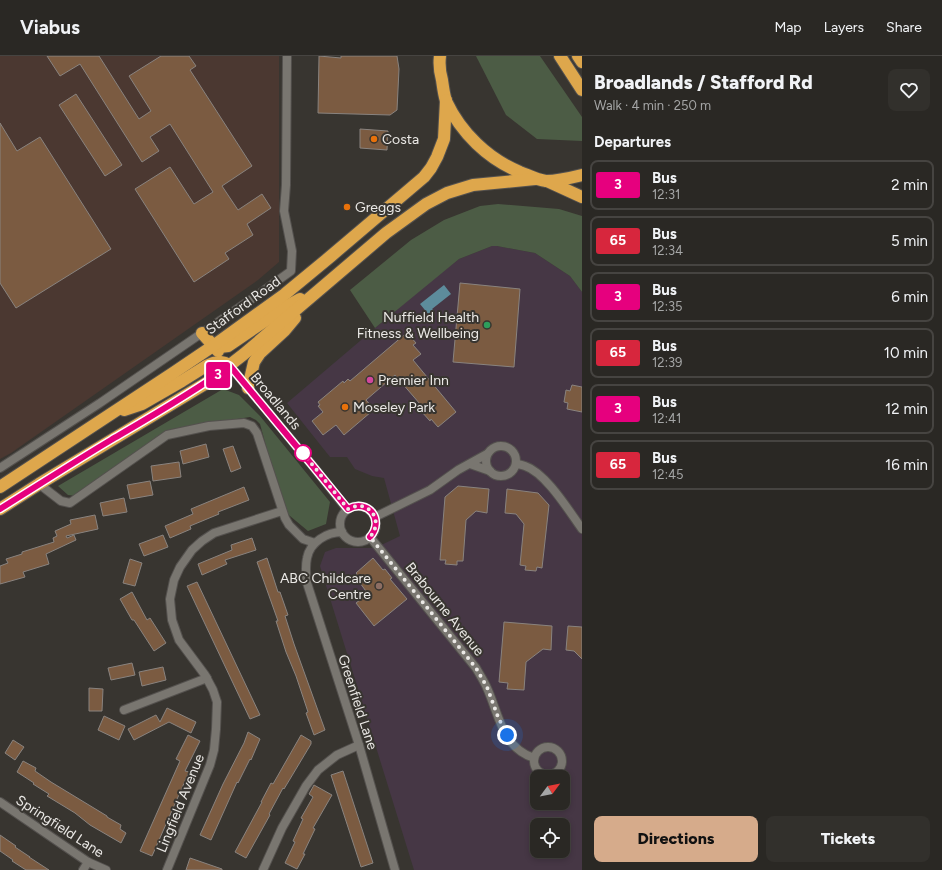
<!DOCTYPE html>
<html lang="en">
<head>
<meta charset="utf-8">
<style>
	:root { --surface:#2a2824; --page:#32302c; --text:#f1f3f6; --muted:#a5a6a6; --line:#464441; --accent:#d6ab8b }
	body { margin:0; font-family:Figtree,sans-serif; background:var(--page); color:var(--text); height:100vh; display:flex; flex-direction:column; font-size:15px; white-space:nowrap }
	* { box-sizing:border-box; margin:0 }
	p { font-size:13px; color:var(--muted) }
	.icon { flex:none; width:22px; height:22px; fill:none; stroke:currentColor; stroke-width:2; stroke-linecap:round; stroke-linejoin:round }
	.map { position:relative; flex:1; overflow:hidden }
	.panel { display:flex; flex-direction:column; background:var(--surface); width:360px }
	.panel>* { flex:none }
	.badge { padding:0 8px; border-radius:3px; font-size:14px; line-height:26px }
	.needle { width:26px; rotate:58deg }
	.tools { position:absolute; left:530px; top:714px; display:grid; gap:8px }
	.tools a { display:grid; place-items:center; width:40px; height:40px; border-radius:8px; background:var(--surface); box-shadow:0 2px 6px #0003,0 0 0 1px var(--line); font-size:20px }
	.you { position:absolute; width:20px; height:20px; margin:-10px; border:3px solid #fff; border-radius:50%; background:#1a73e8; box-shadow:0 0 0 6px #1a73e833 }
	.map>.badge { position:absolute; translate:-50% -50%; box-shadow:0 0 0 2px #fff }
	h2 { padding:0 12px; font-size:15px; line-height:36px }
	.round { display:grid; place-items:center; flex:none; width:42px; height:42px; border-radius:8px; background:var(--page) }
	.overview { display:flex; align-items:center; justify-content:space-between; height:68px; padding:0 12px }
	h1 { font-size:19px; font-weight:800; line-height:30px }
	.button { display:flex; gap:8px; margin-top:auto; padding:8px 12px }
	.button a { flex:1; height:46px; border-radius:8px; background:var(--accent); color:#111; font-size:16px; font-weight:800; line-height:46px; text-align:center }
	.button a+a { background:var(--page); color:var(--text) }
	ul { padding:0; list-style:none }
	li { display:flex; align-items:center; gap:12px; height:50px; margin:0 8px 6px; padding:0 4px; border:2px solid var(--line); border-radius:8px }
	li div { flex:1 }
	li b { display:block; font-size:15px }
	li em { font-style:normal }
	li .badge { min-width:44px; font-weight:700; text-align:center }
	header { display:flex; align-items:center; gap:24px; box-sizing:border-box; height:56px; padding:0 20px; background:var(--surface); border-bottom:1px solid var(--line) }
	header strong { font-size:19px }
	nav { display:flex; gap:22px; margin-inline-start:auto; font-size:14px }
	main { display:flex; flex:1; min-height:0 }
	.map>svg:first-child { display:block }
	.commercial { fill:#463745; fill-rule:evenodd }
	.industrial { fill:#4b3831 }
	.green { fill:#4c5c45 }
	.water { fill:#5d8c9c }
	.building { fill:#7b5b41; stroke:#89837f }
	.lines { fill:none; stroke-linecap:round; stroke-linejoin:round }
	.street-casing { stroke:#54514e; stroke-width:10 }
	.highway-casing { stroke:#54514e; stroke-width:14 }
	.street { stroke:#797670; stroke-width:8 }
	.highway { stroke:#dea74c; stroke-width:12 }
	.line-casing { stroke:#fff; stroke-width:9 }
	.line { stroke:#e6007e; stroke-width:6 }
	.walk { stroke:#ebe9e6; stroke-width:4; stroke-dasharray:0 7.2 }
	.food-dot { fill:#e8710a; stroke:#383530; stroke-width:1.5 }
	.leisure-dot { fill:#2e9e5b; stroke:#383530; stroke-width:1.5 }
	.hotel-dot { fill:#d1479c; stroke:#383530; stroke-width:1.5 }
	.stop-dot { fill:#fff; stroke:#e6007e; stroke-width:2 }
	.education-dot { fill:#8d6e63; stroke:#383530; stroke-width:1.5 }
	.labels { text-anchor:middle; stroke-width:4; stroke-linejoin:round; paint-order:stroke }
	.poi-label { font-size:14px; fill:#ebe9e6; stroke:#383530; text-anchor:start }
	.street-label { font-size:14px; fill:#ebe9e6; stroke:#383530 }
</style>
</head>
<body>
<header>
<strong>Viabus</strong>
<nav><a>Map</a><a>Layers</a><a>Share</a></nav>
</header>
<main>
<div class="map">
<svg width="582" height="814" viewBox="0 0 582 814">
	<rect width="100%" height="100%" fill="#383530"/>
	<!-- commercial -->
	<path class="commercial" d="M492,190H497L535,197L570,220L582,236V814H414L320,510L325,496L336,492H375L400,480L384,422L372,420L355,413L347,401H330L287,347L427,228L459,203ZM537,721H563V747H537ZM537,769H563V795H537Z"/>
	<!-- industrial -->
	<polygon class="industrial" points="0,0 279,0 279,206 258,224 11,397 0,403"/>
	<!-- green -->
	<g class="green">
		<polygon points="476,0 540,0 582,61 582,85 537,83 506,59"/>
		<polygon points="498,148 559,153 582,160 582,236 570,220 535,197 497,190 492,190 459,203 375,272 350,234 411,184 444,164 480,150"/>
		<polygon points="223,333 239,339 260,360 330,446 326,468 308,475 284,455 260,368 256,364 250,361 173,373 76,440 68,439 58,430"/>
	</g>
	<!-- water -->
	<polygon class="water" points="444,229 451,238 432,253 434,255 429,259 420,248"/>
	<!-- building -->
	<g class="building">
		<polygon points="47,0 99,0 139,63 151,55 129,20 161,0 189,0 196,10 190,14 252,110 222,130 238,154 262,138 271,152 247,168 253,179 225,197 229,203 194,226 135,133 170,111 194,148 213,136 170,68 150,81 159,95 142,106 80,8 60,20"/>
		<polygon points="319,0 341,2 341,0 397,0 399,13 397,54 390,59 318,57"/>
		<polygon points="76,38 122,109 105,120 59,49"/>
		<polygon points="0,67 17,95 40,81 111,193 16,252 0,227"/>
		<polygon points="360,73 388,75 387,94 360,92"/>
		<polygon points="460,227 520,233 514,311 453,306"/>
		<polygon points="404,279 407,282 410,280 416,287 413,289 421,298 413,304 456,356 438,371 431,363 430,365 421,355 423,354 418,349 420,348 395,319 366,344 373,352 370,355 371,356 344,379 336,369 323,379 312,365 323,356 318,350 320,349 318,346 343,325 344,327 348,323 350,325"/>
		<polygon points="572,329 582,331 582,356 567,353 568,347 564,346 566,334 570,335"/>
		<polygon points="206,388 209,401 183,408 180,395"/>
		<polygon points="233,390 241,412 231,416 223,393"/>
		<polygon points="179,406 181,421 153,425 151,410"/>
		<polygon points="150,425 153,439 130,443 127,429"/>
		<polygon points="458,430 489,433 487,457 476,455 466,464 463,505 457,505 457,509 445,508 446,504 440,504 445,441"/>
		<polygon points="244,431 249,444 218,456 219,458 190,470 191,473 170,482 165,470 193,458 191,453"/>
		<polygon points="507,433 538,437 549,449 542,512 537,511 536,515 525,514 526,510 520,509 524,468 516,458 505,457"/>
		<polygon points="124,442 127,456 103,460 100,447"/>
		<polygon points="95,459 98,473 66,480 67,482 74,479 76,484 46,498 49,508 23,516 25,521 0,528 0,510 8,507 6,503 22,498 22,496 54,486 53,482 57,480 55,475 71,468 70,464"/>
		<polygon points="163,479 168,491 144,500 139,488"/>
		<polygon points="252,482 256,494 225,504 227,508 202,519 198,508 232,494 231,489"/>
		<polygon points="267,502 278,536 280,536 288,559 285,560 294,588 325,674 314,679 306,657 308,656 296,620 286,596 276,565 278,565 257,506"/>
		<polygon points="373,502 383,514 385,513 392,522 390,523 407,543 374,570 356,547 368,538 355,520 357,518 356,517"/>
		<polygon points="130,503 142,507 135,530 123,527"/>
		<polygon points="197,526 260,659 250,663 187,530"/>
		<polygon points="132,536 147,564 150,562 166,587 154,595 134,564 132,564 120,543"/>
		<polygon points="504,566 552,570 551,594 543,593 526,606 524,634 507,633 508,627 499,626"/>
		<polygon points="568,570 582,571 582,603 574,595 566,594"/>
		<polygon points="132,607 135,619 111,624 108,612"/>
		<polygon points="163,611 166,624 142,630 139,616"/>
		<polygon points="89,632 103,633 102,655 89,655"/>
		<polygon points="167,652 196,666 191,677 169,666 134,684 128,673 156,659 160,666"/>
		<polygon points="104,660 125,670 119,684 98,674"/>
		<polygon points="248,676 260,683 251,704 250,703 238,727 237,726 211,784 200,779 223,728 244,687"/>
		<polygon points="188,679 200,685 185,715 189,716 152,800 140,795 180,705 176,703"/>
		<polygon points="301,679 311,685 311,688 284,733 283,732 269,758 270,759 246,802 235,796 262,746 261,746 271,727 273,728"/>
		<polygon points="13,684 24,691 15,704 5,697"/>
		<polygon points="23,705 36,712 35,715 51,726 107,760 107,761 121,769 120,773 126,777 121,787 90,769 75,757 47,740 49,738 33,728 34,727 17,716"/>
		<polygon points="343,715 373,807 361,811 331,719"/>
		<polygon points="314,729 332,739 313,772 315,773 303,798 305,798 297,813 285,807 295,786 293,785 303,763 301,762 313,741 309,738"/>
		<polygon points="0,779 16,790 15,791 30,801 29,801 49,814 26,814 12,805 13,804 0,795"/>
		<polygon points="190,802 222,813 222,814 186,814"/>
	</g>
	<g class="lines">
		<defs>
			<g id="street">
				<polyline points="230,310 312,409 347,453"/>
				<circle cx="501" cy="405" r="15"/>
				<polyline points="470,408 490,415"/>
				<path d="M516,408C519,408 522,409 525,410C546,417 569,455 582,473"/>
				<polyline points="0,412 100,347 202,277 259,238 291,215 292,195 284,155 286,129 287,0"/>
				<polyline points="39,428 61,445 70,447 167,379 209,370 244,367 252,370 257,377 285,462 289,469 303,483 315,487"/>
				<circle cx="358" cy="468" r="18"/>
				<polyline points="375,461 430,434 458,414 487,398"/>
				<path d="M342,476C327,476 310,486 307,502C305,511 306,519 307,527L359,689L395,814"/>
				<path d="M370,481L476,612C480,619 484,625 487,632C499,658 502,692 534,702"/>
				<polyline points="124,654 207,622"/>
				<circle cx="548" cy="705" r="14"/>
				<polyline points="0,746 88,806 106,814"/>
				<polyline points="83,814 88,806"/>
				<polyline points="167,814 210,709 214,694 216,673 217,646 213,634 205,619 179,584 172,564 170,543 174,524 180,511 192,494 202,485 214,477 282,455"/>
				<polyline points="263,814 282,772 306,730 318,714 337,699 359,689"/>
			</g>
			<g id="highway">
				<path d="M440,0C439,8 440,17 442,24C443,31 444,39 446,45C461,77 488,103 520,116C528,119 537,124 546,125C558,125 570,122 582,119"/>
				<polyline points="560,0 582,34"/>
				<polyline points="578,0 582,6"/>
				<polyline points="547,125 582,141"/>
				<polyline points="202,277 218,295"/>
				<polyline points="213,290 220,291 228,290 287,250 300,243"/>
				<polyline points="248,332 254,306 260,297 285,274 295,262"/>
				<polyline points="124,354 142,348 182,325 206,310 213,307 220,306 225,307 230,310"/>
				<polyline points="0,431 173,317 213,290 285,238 331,200 404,138 424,121 431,112 437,101 444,83 446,44"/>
				<polyline points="0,453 39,428 208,326 244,298 386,177 426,148 447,137 473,129 535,123"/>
			</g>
		</defs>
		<!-- street casing -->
		<use href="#street" class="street-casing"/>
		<!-- highway casing -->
		<use href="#highway" class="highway-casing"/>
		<!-- street -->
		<use href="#street" class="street"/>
		<!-- highway -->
		<use href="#highway" class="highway"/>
	</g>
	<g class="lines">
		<defs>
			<path id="line" d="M0,453C37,430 74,406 111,384C152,360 192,337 230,310L312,409L348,453C368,442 385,464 370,481"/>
		</defs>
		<!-- line casing -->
		<use href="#line" class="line-casing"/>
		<!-- line -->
		<use href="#line" class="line"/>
		<!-- walk -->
		<path class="walk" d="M303,397L348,453C368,442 385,464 370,481L387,502L476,612L487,631L498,661L507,679"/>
	</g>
	<!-- markers -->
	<g class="food-dot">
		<circle cx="374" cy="83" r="4"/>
		<circle cx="347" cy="151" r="4"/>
		<circle cx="345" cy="351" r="4"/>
	</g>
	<circle class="leisure-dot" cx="487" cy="269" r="4"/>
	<circle class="hotel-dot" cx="370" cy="324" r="4"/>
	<circle class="stop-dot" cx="303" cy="397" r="8"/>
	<circle class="education-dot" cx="379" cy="530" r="4"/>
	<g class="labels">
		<!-- poi labels -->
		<g class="poi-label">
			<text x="382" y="88">Costa</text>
			<text x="355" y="156">Greggs</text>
			<text x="479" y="266" text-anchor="end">Nuffield Health<tspan x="479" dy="16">Fitness &amp; Wellbeing</tspan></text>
			<text x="378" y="329">Premier Inn</text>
			<text x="353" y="356">Moseley Park</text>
			<text x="371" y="527" text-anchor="end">ABC Childcare<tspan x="371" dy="16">Centre</tspan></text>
		</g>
		<!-- street labels -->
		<g class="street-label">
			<text transform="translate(243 249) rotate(-36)" y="5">Stafford Road</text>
			<text transform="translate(276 345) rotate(50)" y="5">Broadlands</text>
			<text transform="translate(445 553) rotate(51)" y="5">Brabourne Avenue</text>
			<text transform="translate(358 646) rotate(72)" y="5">Greenfield Lane</text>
			<text transform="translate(180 747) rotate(-68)" y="5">Lingfield Avenue</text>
			<text transform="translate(60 770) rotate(33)" y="5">Springfield Lane</text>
		</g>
	</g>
</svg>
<div class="tools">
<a><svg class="needle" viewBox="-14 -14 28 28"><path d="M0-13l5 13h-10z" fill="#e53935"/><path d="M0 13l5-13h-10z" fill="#a5a6a6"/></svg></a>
<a><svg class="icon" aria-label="locate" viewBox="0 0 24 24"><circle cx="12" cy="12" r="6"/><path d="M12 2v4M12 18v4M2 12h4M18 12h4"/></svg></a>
</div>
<div class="you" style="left:507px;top:679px"></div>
<b class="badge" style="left:218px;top:319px;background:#e6007e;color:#fff">3</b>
</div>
<section class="panel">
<div class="overview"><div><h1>Broadlands / Stafford Rd</h1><p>Walk · 4 min · 250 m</p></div><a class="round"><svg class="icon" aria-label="heart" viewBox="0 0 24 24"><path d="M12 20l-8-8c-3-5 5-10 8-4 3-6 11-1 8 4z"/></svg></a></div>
<h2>Departures</h2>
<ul>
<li><span class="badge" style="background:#e6007e;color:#fff">3</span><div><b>Bus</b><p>12:31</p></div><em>2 min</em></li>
<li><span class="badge" style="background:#d7263d;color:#fff">65</span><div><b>Bus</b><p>12:34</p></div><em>5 min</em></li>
<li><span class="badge" style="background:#e6007e;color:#fff">3</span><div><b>Bus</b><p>12:35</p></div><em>6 min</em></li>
<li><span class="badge" style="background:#d7263d;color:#fff">65</span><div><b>Bus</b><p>12:39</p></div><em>10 min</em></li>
<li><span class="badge" style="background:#e6007e;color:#fff">3</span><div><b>Bus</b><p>12:41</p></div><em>12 min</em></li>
<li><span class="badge" style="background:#d7263d;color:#fff">65</span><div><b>Bus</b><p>12:45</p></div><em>16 min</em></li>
</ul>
<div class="button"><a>Directions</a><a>Tickets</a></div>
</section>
</main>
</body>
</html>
